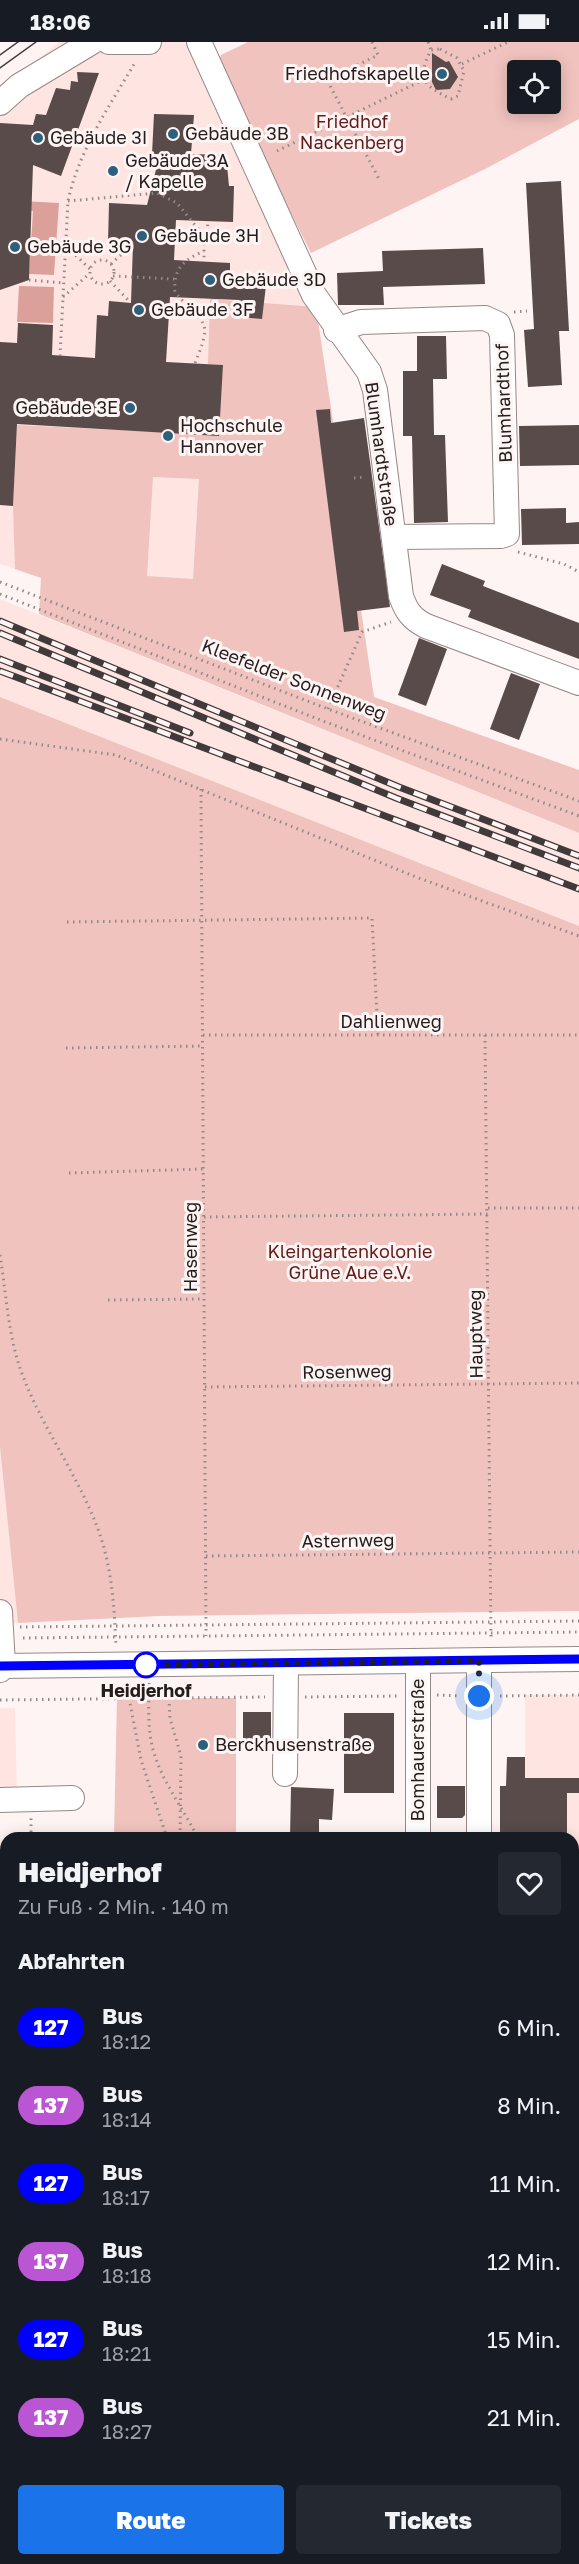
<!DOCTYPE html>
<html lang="de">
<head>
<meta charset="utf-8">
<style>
	:root { --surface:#171b24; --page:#242831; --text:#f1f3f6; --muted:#9ea1a6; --accent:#1a73e8 }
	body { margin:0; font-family:"Golos Text",sans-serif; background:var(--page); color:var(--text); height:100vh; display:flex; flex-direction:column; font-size:22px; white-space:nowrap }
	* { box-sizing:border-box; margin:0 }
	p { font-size:20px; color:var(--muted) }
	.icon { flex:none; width:33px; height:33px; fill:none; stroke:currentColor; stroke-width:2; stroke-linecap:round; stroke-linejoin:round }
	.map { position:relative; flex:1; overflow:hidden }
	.details { position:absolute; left:0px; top:1790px; width:579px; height:734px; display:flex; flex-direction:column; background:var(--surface); border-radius:18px 18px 0 0; box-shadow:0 3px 15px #0003 }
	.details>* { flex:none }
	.badge { padding:0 12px; border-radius:20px; font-size:21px; line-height:39px }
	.controls { position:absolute; left:507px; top:18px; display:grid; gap:12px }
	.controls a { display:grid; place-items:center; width:54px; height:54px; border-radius:6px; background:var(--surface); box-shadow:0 3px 15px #0003; font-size:30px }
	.you { position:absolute; width:30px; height:30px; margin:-15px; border:4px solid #fff; border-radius:50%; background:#1a73e8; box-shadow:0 0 0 9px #1a73e833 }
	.map>.badge { position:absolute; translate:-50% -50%; box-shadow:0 0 0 3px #fff }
	h2 { padding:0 18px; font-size:22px; line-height:54px }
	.round { display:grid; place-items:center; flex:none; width:63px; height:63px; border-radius:6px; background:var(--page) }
	.headline { display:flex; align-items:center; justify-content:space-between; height:102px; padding:0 18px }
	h1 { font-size:28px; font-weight:800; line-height:45px }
	.button { display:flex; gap:12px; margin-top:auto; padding:12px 18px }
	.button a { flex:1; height:69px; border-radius:6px; background:var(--accent); color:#fff; font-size:24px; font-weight:800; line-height:69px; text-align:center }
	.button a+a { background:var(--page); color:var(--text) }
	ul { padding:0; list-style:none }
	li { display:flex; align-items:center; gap:18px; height:78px; padding:0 18px }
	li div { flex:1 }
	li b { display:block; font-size:22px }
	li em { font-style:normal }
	li .badge { min-width:66px; font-weight:700; text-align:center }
	.status { display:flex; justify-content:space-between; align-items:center; height:42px; padding:0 30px; background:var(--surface); direction:ltr }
	.status svg { height:16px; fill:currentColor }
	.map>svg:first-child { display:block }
	.built { fill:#fee5e2 }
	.green { fill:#f0c3be; fill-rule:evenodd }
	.water { fill:#dca09b }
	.building { fill:#584b4a }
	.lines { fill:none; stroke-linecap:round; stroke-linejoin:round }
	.minor-casing { stroke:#968886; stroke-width:26 }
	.path { stroke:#928a89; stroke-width:3; stroke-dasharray:1.5 4.5; stroke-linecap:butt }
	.minor { stroke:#fff; stroke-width:24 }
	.tram { stroke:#403a3a; stroke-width:1.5 }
	.rail-casing { stroke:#403a3a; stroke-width:7 }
	.rail { stroke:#fef4f3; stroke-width:4.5; stroke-dasharray:14; stroke-linecap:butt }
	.line-casing { stroke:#fff; stroke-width:14 }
	.line { stroke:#00f; stroke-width:9 }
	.walk { stroke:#231d1d; stroke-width:6; stroke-dasharray:0 10.8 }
	.poi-dot { fill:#2c607c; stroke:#fef4f3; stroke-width:2 }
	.stop-dot { fill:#fff; stroke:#00f; stroke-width:3 }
	.labels { text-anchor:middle; stroke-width:6; stroke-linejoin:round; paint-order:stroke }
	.poi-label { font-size:18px; fill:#231d1d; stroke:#fef4f3; text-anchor:start }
	.park-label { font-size:18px; fill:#611b1a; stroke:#fef4f3 }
	.street-label { font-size:18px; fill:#231d1d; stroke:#fef4f3 }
	.stop-label { font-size:18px; font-weight:bold; fill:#231d1d; stroke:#fef4f3 }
</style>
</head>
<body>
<div class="status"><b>18:06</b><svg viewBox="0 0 49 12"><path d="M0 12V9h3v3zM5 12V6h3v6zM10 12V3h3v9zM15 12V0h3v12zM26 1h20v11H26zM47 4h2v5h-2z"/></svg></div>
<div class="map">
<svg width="579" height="2522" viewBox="0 0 579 2522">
	<rect width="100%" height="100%" fill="#fef4f3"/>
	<!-- built -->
	<g class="built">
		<polygon points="59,0 199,0 314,253 253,607 0,522 0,50"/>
		<polygon points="0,557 579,791 579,884 0,655"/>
		<polygon points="0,1405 18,1581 0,1580"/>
		<polygon points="525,1653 579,1653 579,1810 573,1810 573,1796 525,1796"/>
		<polygon points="0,1666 15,1666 17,1749 0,1750"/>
	</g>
	<!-- green -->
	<g class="green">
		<path d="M248,0H579V77L485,127L311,211L217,24L221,13ZM518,28H550V62H518Z"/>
		<path d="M210,257L316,265L374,655L579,728V791L39,572L41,536L15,527L13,464L17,383L219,393L223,323L208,322ZM153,435L199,437L193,537L147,534Z"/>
		<polygon points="0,655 579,884 579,1569 159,1574 18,1581 0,1405"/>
		<polygon points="117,1656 236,1656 236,1795 114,1795"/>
		<rect x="573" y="1810" width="6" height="122"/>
		<polygon points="0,2433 6,2433 6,2517 336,2517 336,2522 0,2522"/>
	</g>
	<!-- water -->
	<g class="water">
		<polygon points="22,159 59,161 54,233 29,232 33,169 22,167"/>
		<polygon points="19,244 54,245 53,281 17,280"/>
	</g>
	<!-- building -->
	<g class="building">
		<polygon points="432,11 446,20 449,19 458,35 450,47 436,48 432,40"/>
		<polygon points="77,30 99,31 61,134 33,123 29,238 0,248 0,81 33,83 36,72 46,73 56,46 70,48 71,39 78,40"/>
		<polygon points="154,72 194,73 191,112 226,113 229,144 234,144 233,180 176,178 174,218 230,221 230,233 267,235 262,277 238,275 239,258 170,255 166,320 223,323 219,394 17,382 13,464 0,463 0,300 17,301 18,281 53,283 52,313 95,316 97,273 108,274 109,259 131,261 133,202 108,201 109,161 147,163 160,112 152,112"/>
		<polygon points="561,139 569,289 559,289 562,343 528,345 524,288 534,287 526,141"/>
		<polygon points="483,206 485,242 383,245 384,263 338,263 337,231 383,229 382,209"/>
		<polygon points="417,294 446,294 447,337 433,337 434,393 445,393 448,480 414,481 412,394 403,394 403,329 417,329"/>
		<polygon points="330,367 331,381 364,376 390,565 357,569 359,588 344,590 316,368"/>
		<polygon points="579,383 579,423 520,424 519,384"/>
		<polygon points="566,466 566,481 579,480 579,502 522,503 521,467"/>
		<polygon points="442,522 485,539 483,544 579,581 579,617 468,575 471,568 430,553"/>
		<polygon points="419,596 447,607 426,664 398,653"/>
		<polygon points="511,631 540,642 519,698 490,687"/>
		<rect x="243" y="1670" width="28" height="33"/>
		<rect x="344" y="1671" width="50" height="80"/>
		<polygon points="507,1715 525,1715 525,1736 579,1736 579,1751 567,1751 567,1796 500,1796 500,1744 506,1744"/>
		<polygon points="437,1744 465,1744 465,1773 462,1776 437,1776"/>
		<polygon points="291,1745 334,1747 332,1778 319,1777 319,1796 290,1796"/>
	</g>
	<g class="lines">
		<defs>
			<g id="minor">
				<polyline points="109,0 149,0"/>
				<path d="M199,0L314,253L369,330L375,348L401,554C406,569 412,577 426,584L579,641"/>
				<polyline points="0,61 19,44 92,0"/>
				<polyline points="336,288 361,280 485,276 498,282 502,293 507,492 501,494 394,495"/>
				<polyline points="0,1570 3,1623 0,1628"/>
				<polyline points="0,1624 579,1617"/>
				<polyline points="285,1732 286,1622"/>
				<polyline points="0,1758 72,1756"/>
				<polyline points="418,1796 418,1620"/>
				<polyline points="479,1796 479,1619"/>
				<polyline points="573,2401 579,2401"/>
			</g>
		</defs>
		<!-- minor casing -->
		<use href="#minor" class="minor-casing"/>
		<!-- path -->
		<g class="path">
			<polyline points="372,0 378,13 327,38 379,137"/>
			<polyline points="428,0 431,8"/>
			<path d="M440,7L457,16L464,29L458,54L451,57C424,44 416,37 431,8Z"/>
			<polyline points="462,22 508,0"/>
			<polyline points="277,109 423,38"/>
			<polyline points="163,154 164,141"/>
			<polyline points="68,159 157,151 177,161 204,194 204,219"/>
			<polyline points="204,194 207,193 208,179"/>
			<polyline points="67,205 91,228"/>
			<circle cx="102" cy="230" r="12"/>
			<polyline points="111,222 131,204"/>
			<polyline points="113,234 174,237"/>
			<polyline points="29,238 64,241"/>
			<polyline points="110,239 129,259"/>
			<polyline points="63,255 90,231"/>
			<polyline points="514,270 527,269"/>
			<path d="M60,314L68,159C79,108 110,63 136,19"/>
			<path d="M195,321C214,275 204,285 175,250C173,226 184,218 204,209"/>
			<polyline points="354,436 366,435"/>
			<polyline points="518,510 564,522 579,530"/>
			<polyline points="0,540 328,667 579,759"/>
			<polyline points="0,552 323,679 579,774"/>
			<polyline points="328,667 362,590 391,580"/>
			<polyline points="0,697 116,713 416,835 579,894"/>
			<polyline points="201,747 206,1594"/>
			<polyline points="67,880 372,876 378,993"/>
			<polyline points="203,993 579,993"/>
			<polyline points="485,993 491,1597"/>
			<polyline points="66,1006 203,1004"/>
			<polyline points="69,1131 204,1127"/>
			<polyline points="488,1166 579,1166"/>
			<polyline points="204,1175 488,1172"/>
			<path d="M0,1213C6,1250 8,1291 20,1326C39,1381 75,1428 96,1482C112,1522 114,1562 116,1604"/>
			<polyline points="108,1258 204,1257"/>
			<polyline points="205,1345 579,1341"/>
			<polyline points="206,1514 579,1510"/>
			<polyline points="20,1585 579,1579"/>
			<polyline points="23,1596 579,1590"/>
			<path d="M149,1641C149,1664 147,1689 154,1711C163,1741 184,1768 198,1796"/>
			<polyline points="117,1643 117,1656"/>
			<polyline points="437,1653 460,1654"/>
			<polyline points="500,1654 579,1653"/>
			<polyline points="305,1655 397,1654"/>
			<polyline points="129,1656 141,1718 167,1796"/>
			<polyline points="169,1656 170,1676 181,1714 180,1796"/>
			<polyline points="0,1658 265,1655"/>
			<polyline points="31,1796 31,1776"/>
			<polyline points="573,1932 579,1932"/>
			<polyline points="0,2066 6,2066"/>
			<polyline points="6,2066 6,2054"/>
			<polyline points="0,2134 6,2144"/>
			<polyline points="0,2356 6,2351"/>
			<polyline points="0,2443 6,2443"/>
			<polyline points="0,2471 6,2470"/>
			<polyline points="223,2517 224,2522"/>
			<polyline points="274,2517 279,2522"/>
		</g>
		<!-- minor -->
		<use href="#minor" class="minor"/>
		<!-- tram -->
		<g class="tram">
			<polyline points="0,13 18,0"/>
			<polyline points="0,26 36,0"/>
		</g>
		<defs>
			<g id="rail">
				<polyline points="0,579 399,745 579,814"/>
				<polyline points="0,591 396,756 579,826"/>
				<polyline points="0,617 190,691"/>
				<polyline points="0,629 579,847"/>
			</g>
		</defs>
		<!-- rail casing -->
		<use href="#rail" class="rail-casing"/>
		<!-- rail -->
		<use href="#rail" class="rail"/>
	</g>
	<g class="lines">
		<defs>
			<polyline id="line" points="0,1624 579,1617"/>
		</defs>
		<!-- line casing -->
		<use href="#line" class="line-casing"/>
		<!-- line -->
		<use href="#line" class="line"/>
		<!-- walk -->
		<polyline class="walk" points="146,1623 479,1619 479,1654"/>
	</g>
	<!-- markers -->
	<g class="poi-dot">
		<circle cx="442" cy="32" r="6"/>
		<circle cx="173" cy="92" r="6"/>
		<circle cx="38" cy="96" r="6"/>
		<circle cx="113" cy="129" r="6"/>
		<circle cx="142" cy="194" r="6"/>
		<circle cx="15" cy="205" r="6"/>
		<circle cx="210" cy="238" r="6"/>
		<circle cx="139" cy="268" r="6"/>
		<circle cx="130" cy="366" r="6"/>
		<circle cx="168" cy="394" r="6"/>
		<circle cx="203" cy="1703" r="6"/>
	</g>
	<circle class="stop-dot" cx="146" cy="1623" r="12"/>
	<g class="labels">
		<!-- poi labels -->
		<g class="poi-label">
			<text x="430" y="38" text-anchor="end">Friedhofskapelle</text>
			<text x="185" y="98">Gebäude 3B</text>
			<text x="50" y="102">Gebäude 3I</text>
			<text x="125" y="125">Gebäude 3A<tspan x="125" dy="21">/ Kapelle</tspan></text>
			<text x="154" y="200">Gebäude 3H</text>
			<text x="27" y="211">Gebäude 3G</text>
			<text x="222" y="244">Gebäude 3D</text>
			<text x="151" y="274">Gebäude 3F</text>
			<text x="118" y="372" text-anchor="end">Gebäude 3E</text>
			<text x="180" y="390">Hochschule<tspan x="180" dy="21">Hannover</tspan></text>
			<text x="215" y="1709">Berckhusenstraße</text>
		</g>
		<!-- park labels -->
		<g class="park-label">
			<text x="352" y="86">Friedhof<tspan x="352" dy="21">Nackenberg</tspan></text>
			<text x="350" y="1216">Kleingartenkolonie<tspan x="350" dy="21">Grüne Aue e.V.</tspan></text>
		</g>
		<!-- street labels -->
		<g class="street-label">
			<text transform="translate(504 361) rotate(-92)" y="6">Blumhardthof</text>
			<text transform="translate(381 412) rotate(82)" y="6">Blumhardtstraße</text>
			<text transform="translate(294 638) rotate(21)" y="6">Kleefelder Sonnenweg</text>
			<text x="391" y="986">Dahlienweg</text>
			<text transform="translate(191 1205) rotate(-90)" y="6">Hasenweg</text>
			<text transform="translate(476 1292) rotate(-91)" y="6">Hauptweg</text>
			<text transform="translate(347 1330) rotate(-1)" y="6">Rosenweg</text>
			<text transform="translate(348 1499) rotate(-1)" y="6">Asternweg</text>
			<text transform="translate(418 1708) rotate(-90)" y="6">Bomhauerstraße</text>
		</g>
		<!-- stop labels -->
		<g class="stop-label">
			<text x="146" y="1655">Heidjerhof</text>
		</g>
	</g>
</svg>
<div class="controls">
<a><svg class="icon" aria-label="locate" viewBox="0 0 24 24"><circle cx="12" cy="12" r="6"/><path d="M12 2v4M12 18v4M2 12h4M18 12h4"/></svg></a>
</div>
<div class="you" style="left:479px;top:1654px"></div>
<section class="details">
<div class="headline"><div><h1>Heidjerhof</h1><p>Zu Fuß · 2 Min. · 140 m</p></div><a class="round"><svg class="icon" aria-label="heart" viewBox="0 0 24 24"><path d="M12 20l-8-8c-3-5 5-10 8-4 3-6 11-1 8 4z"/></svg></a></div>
<h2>Abfahrten</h2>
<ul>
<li><span class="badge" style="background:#00f;color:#fff">127</span><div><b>Bus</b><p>18:12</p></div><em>6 Min.</em></li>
<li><span class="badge" style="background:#ba55d3;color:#fff">137</span><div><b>Bus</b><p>18:14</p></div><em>8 Min.</em></li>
<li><span class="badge" style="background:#00f;color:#fff">127</span><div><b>Bus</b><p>18:17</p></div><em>11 Min.</em></li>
<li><span class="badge" style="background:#ba55d3;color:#fff">137</span><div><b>Bus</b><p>18:18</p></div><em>12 Min.</em></li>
<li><span class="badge" style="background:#00f;color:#fff">127</span><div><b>Bus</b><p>18:21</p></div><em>15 Min.</em></li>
<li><span class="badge" style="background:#ba55d3;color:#fff">137</span><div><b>Bus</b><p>18:27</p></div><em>21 Min.</em></li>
</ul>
<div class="button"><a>Route</a><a>Tickets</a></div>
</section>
</div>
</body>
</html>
